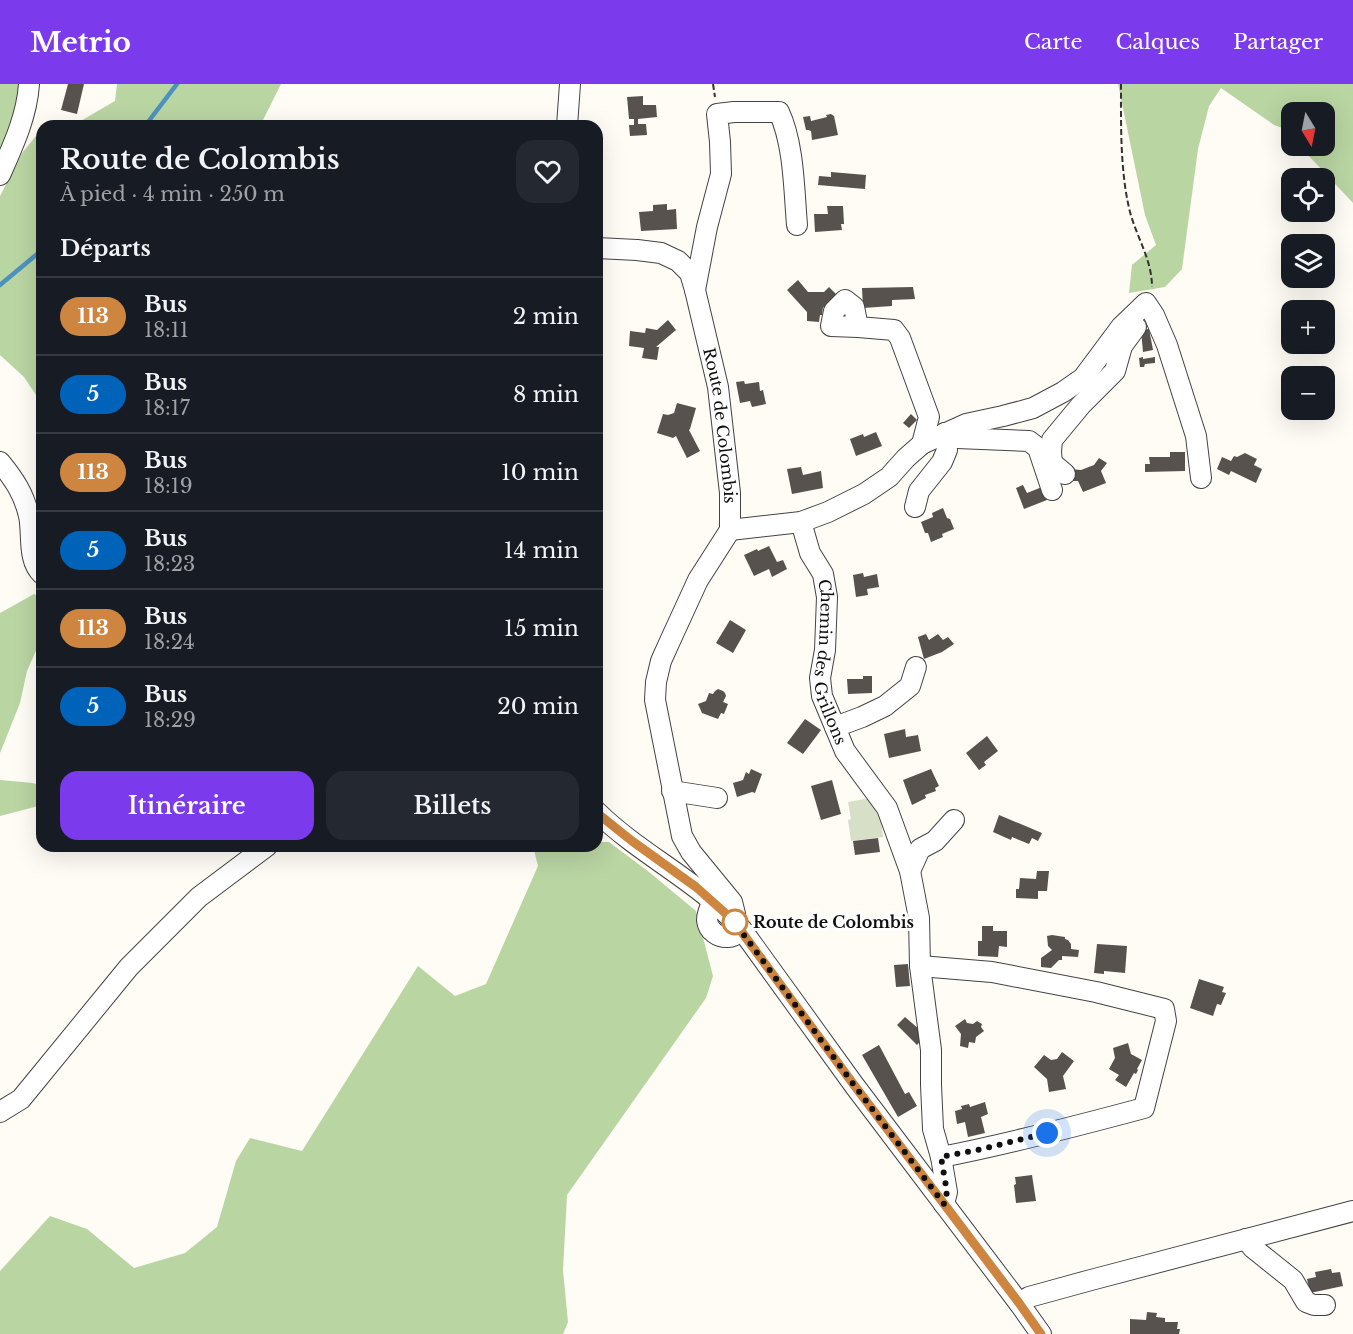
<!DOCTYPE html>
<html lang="fr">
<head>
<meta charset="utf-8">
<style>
	:root { --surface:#171b24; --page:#242831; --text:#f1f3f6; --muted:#9ea1a6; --line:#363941; --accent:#7c3aed }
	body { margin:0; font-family:"Libre Baskerville",serif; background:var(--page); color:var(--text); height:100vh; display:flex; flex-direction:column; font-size:22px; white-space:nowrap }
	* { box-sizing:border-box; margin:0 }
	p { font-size:20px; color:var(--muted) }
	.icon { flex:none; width:33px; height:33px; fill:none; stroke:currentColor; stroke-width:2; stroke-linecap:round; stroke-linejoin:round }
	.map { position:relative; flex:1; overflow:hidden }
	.panel { position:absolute; left:36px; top:36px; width:567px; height:732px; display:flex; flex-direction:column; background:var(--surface); border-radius:18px; box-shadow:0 6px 24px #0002 }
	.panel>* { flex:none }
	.badge { padding:0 12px; border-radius:20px; font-size:21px; line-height:39px }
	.needle { width:39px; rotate:170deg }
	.fabs { position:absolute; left:1281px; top:18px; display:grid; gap:12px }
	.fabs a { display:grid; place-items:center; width:54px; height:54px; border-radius:12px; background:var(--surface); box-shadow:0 6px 24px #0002; font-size:30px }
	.you { position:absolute; width:30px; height:30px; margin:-15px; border:4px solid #fff; border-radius:50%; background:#1a73e8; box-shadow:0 0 0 9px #1a73e833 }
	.map>.badge { position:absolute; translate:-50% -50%; box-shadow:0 0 0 3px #fff }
	h2 { padding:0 24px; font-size:22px; line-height:54px }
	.round { display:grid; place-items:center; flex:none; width:63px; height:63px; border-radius:18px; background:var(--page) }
	.headline { display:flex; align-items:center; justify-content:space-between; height:102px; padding:0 24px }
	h1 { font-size:28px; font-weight:600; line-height:45px }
	.primary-button { display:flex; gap:12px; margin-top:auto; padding:12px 24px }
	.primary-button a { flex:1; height:69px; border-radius:18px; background:var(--accent); color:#fff; font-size:24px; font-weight:600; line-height:69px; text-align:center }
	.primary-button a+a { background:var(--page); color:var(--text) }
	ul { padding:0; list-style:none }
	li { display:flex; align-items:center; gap:18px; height:78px; padding:0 24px; border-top:2px solid var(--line) }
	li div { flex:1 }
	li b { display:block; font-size:22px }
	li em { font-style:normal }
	li .badge { min-width:66px; font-weight:700; text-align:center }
	header { display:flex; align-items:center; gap:36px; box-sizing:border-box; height:84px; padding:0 30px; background:var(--accent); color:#fff }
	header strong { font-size:28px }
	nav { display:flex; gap:33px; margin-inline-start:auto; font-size:21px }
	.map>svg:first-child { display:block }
	.forest { fill:#b9d5a2 }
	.cemetery { fill:#d7dfc6 }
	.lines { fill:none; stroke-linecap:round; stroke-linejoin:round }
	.stream { stroke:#4d92bf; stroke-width:4.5 }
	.building { fill:#58524e }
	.minor-casing { stroke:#434343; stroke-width:22 }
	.path { stroke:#323232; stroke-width:2; stroke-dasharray:6 3; stroke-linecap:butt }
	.minor { stroke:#fff; stroke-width:20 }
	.line-casing { stroke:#fff; stroke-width:14 }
	.line { stroke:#cd853f; stroke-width:9 }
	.walk { stroke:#101010; stroke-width:6; stroke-dasharray:0 10.8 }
	.stop-dot { fill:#fff; stroke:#cd853f; stroke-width:3 }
	.labels { text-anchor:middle; stroke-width:6; stroke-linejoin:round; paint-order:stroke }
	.street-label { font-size:16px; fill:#101010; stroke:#fff }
	.stop-label { font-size:16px; font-weight:bold; fill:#101010; stroke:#fff; text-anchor:start }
</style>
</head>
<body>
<header>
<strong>Metrio</strong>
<nav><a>Carte</a><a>Calques</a><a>Partager</a></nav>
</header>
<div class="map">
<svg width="1353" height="1250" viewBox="0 0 1353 1250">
	<rect width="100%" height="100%" fill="#fefcf5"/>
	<!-- forest -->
	<g class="forest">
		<polygon points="0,0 20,0 20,1 13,39 0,74"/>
		<polygon points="117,0 281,0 260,42 72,42 115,17"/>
		<polygon points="1118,0 1353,0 1353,119 1308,71 1304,62 1324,62 1324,28 1292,28 1291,47 1274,41 1221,4 1209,22 1198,65 1182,185 1165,203 1129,209 1132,181 1156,161 1145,131"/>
		<polygon points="42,50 42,320 24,293 0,271 0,112 22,69 36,52"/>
		<polygon points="34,510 42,514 42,553 27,587 20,619 0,669 0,529"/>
		<polygon points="0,696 33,699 42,702 42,721 0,732"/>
		<polygon points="597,758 609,758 649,788 696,827 713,892 706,914 567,1111 563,1186 568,1238 563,1250 0,1250 0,1187 50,1132 87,1145 134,1184 185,1169 217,1143 236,1077 250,1054 302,1067 418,882 455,912 486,900 538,782 533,762 597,762"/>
	</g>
	<!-- cemetery -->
	<polygon class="cemetery" points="875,713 878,731 881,734 883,753 851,757 848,736 851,735 848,718"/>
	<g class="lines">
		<!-- stream -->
		<g class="stream">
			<polyline points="145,42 177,0"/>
			<polyline points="0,201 42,166"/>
		</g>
	</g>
	<!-- building -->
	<g class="building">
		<polygon points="68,0 84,0 77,30 61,26"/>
		<polygon points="643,12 643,21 656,21 657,33 638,35 638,40 646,40 647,51 630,52 629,41 634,41 634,35 629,35 627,13"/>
		<polygon points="831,30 834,32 838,51 812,56 811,47 808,46 806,46 803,33 810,32 811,37 827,33 826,31"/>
		<polygon points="831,88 866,91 865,105 818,101 819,92 831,93"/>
		<polygon points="667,120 667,126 676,125 677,145 641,147 639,128 653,127 653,121"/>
		<polygon points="827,122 843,122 844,140 841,140 842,146 815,148 814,130 828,130"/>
		<polygon points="798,196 808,208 824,208 829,203 838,212 825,224 823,223 822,231 820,231 819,238 807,237 807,228 787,206"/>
		<polygon points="913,203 915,215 892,216 892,222 863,224 862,204"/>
		<polygon points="668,236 676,246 656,263 659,263 657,276 642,274 644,264 629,262 630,247 645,249 646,244 657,246"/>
		<polygon points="1149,245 1153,266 1143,268 1141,246"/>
		<polygon points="1143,273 1143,275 1155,273 1155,279 1145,280 1144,283 1140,283 1139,274"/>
		<polygon points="744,297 745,300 759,298 760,307 763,306 766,320 752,323 750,317 740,319 736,298"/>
		<polygon points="677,319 696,324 690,345 689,346 700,367 687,374 676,352 673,354 657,349 663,330 668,331 674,329"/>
		<polygon points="911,330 917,336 909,344 903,339"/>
		<polygon points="876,348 882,362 856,372 850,355 863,350 864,353"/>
		<polygon points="1170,368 1185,368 1185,387 1145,388 1145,380 1150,380 1149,373 1170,373"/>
		<polygon points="1245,369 1257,375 1254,381 1262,385 1256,399 1231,387 1229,391 1217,385 1222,373 1231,377 1234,372 1237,373"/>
		<polygon points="1099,374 1107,379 1101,387 1106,399 1083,408 1078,397 1069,397 1071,385 1081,386 1094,381"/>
		<polygon points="801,383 803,391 821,387 823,404 792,410 787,385"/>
		<polygon points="1023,401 1027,409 1042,403 1047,416 1024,425 1016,404"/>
		<polygon points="943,424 947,434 950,435 954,445 942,450 943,453 931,458 928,449 925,449 921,438 933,433 932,429"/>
		<polygon points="769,462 777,478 783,476 787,485 772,493 769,485 754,492 744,471 757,465 758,467"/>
		<polygon points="863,489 864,493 877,490 879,503 867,505 868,511 856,513 853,491"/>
		<polygon points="730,536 746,546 733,569 716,559"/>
		<polygon points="926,550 929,556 938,550 943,556 948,553 954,560 942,568 924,575 918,553"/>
		<polygon points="863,592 872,592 872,609 848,610 847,595 863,595"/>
		<polygon points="718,605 723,607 725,609 726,612 723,618 728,620 724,630 721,629 718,635 702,629 698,620 706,617 709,609 713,610 715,607"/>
		<polygon points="805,635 821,646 803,670 787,659"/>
		<polygon points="905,645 906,653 918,651 921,667 889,674 884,650"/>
		<polygon points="987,652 998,667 984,678 986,681 979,686 966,669"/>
		<polygon points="751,685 762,690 755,709 752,708 737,713 733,699 743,696 746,688 749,690"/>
		<polygon points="931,685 939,702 935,704 936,707 925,711 926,714 912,721 903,696"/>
		<polygon points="832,696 841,730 821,736 811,702"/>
		<polygon points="999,731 1042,749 1038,757 1032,754 1029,760 1012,753 1011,756 993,748"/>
		<polygon points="878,754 880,768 855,771 853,757"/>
		<polygon points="1037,787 1049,787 1047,807 1038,807 1038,815 1016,814 1016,805 1019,805 1020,794 1036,795"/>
		<polygon points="982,842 993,842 993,847 1007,847 1007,863 999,862 998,873 978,872 978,857 982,857"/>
		<polygon points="1052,851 1065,853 1065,855 1068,856 1071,860 1071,865 1079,866 1078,873 1062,872 1062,876 1059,876 1051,884 1041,883 1041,874 1052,866 1048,862 1047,852"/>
		<polygon points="1097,860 1127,862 1125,889 1104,887 1104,890 1094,889"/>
		<polygon points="908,880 910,902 896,903 894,881"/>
		<polygon points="1199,895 1224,903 1222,908 1226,909 1221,921 1217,920 1213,932 1190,924"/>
		<polygon points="905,933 919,945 918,947 924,953 917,961 897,941"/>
		<polygon points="965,935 967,939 973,940 977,937 982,940 981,943 984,947 976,953 975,959 969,958 968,964 960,962 961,950 955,942"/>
		<polygon points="1128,959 1131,970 1142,976 1137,985 1138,986 1136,990 1134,989 1126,1003 1115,996 1119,991 1109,985 1115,974 1113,964"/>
		<polygon points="879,961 905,1010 909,1008 917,1022 898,1033 862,971"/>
		<polygon points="1062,968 1074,977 1063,992 1066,1005 1049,1008 1047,995 1034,983 1044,971 1051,976 1057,975"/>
		<polygon points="985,1018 988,1030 981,1033 985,1049 968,1053 965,1038 957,1040 955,1027 962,1025 961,1022 969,1020 970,1023"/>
		<polygon points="1032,1091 1036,1117 1016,1119 1014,1101 1016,1100 1015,1093"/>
		<polygon points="1331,1185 1332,1189 1340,1188 1343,1202 1310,1209 1307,1195 1316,1193 1315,1188"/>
		<polygon points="1147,1228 1157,1229 1156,1233 1165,1234 1165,1238 1178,1238 1177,1245 1180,1245 1179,1250 1130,1250 1130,1235 1146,1236"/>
	</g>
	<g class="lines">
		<defs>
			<g id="minor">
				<polyline points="567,42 570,0"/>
				<path d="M0,91C13,62 27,32 29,0"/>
				<path id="s1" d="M597,164L637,166L661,169L678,177L690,189L695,206L718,303L730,409V446L698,496L670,557L661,577L656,598L655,616L682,752L691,768L732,818L735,830L733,835"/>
				<path d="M695,206L707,143L721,90L720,58L717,30L734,28H779C794,60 794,106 797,141"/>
				<polyline points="858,243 831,242 834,227 845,216 854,223 858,243 894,246 900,254 929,333 922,360"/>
				<polyline points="945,349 957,354 1029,357 1038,364 1052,406"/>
				<path d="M0,378C14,395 24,410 29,432C33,450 27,476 42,490"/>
				<polyline points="1065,390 1052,379 1051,368 1052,356 1081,321 1115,287 1122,262 1136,243"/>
				<polyline points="915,423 919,407 942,378 947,366 945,349"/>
				<path id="s2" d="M801,438L810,469L823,490L827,513L825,566L820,594L822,612L845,667L887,724L910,787L919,834L920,882L931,966V1001L933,1045L941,1073L947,1108L944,1120"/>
				<polyline points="730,446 801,438 828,428 864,410 889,393 906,374 922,360 966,340 1003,332 1033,324 1063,308 1083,294 1121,243 1146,219 1154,231 1167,261 1196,352 1201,394"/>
				<polyline points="835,643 862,633 885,622 910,602 916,583"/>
				<polyline points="672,707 717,714"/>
				<path d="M597,728C642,772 701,798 742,846L854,1001L1019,1219L1041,1250"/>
				<polyline points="910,787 920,765 935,757 954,736"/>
				<path d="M713,817C710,823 707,829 707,836C708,847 718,854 729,853C734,853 738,849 742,846"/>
				<path d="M920,882L992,888L1096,908L1164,925L1166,937L1144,1024C1077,1042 1009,1060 941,1073"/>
				<polyline points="0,1028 21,1015 129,883 199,813 267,762"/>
				<polyline points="1246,1155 1253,1164 1293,1196 1306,1218 1314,1221 1325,1221"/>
				<polyline points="1019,1219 1029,1213 1091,1196 1353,1127"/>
			</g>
		</defs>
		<!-- minor casing -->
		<use href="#minor" class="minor-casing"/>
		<!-- path -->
		<g class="path">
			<polyline points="713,0 715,13"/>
			<path d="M1121,0C1121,41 1120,88 1130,128C1137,154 1152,176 1152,203"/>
		</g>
		<!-- minor -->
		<use href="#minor" class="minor"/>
	</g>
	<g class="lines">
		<defs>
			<polyline id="line" points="597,729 632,757 696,803 733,836 854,1001 1019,1219 1041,1250"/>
		</defs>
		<!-- line casing -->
		<use href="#line" class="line-casing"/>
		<!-- line -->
		<use href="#line" class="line"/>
		<!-- walk -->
		<polyline class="walk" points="735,838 733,836 854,1001 944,1120 947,1108 941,1073 982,1065 1047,1049"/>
	</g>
	<!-- markers -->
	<circle class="stop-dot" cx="735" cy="838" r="12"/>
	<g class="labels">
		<!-- street labels -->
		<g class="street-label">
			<text dy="6" stroke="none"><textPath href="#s1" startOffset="256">Route de Colombis</textPath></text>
			<text dy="6" stroke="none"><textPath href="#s2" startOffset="147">Chemin des Grillons</textPath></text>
		</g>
		<!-- stop labels -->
		<g class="stop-label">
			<text x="753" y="844">Route de Colombis</text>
		</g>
	</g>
</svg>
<div class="fabs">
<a><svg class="needle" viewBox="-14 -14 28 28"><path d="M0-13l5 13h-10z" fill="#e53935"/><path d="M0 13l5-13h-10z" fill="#9ea1a6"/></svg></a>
<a><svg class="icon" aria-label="locate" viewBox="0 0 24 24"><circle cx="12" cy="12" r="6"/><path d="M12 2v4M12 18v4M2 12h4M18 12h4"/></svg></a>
<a><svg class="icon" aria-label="layers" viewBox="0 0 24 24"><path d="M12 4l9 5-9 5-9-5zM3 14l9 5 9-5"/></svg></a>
<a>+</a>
<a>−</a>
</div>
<div class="you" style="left:1047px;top:1049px"></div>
<section class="panel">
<div class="headline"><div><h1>Route de Colombis</h1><p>À pied · 4 min · 250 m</p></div><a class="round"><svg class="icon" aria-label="heart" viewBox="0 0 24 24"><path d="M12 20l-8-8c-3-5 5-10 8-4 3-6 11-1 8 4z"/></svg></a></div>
<h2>Départs</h2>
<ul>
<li><span class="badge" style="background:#cd853f;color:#fff">113</span><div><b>Bus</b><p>18:11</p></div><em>2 min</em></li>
<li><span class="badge" style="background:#0063ba;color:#fff">5</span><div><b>Bus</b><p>18:17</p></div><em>8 min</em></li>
<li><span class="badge" style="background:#cd853f;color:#fff">113</span><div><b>Bus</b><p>18:19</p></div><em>10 min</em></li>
<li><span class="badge" style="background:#0063ba;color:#fff">5</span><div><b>Bus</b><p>18:23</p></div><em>14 min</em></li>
<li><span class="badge" style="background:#cd853f;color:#fff">113</span><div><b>Bus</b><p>18:24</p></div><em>15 min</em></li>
<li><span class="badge" style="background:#0063ba;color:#fff">5</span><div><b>Bus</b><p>18:29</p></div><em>20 min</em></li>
</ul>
<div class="primary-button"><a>Itinéraire</a><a>Billets</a></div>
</section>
</div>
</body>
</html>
